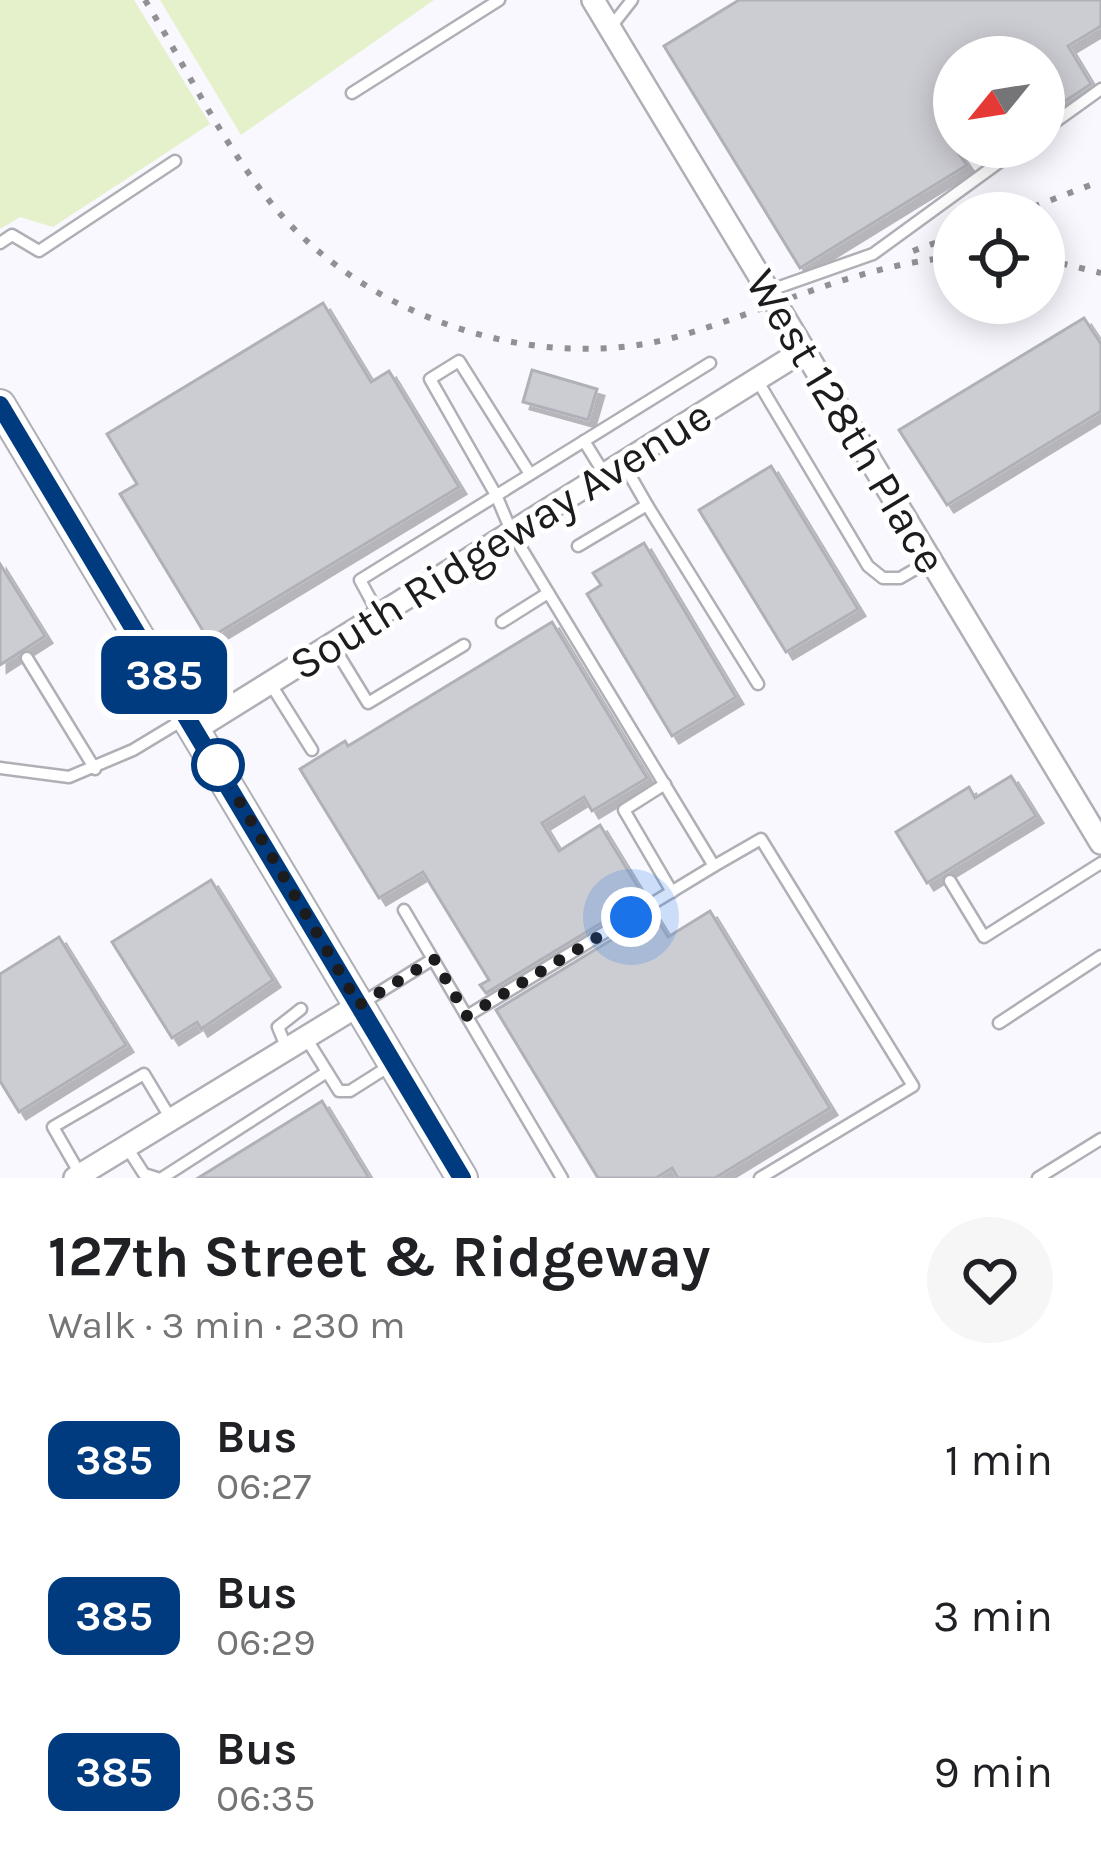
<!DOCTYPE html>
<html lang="en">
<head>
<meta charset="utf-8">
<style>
	:root { --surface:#fff; --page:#f6f6f6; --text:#202124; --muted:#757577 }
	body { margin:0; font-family:Karla,sans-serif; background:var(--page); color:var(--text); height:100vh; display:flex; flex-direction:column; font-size:45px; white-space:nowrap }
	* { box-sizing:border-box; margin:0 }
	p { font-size:39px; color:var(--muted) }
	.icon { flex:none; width:66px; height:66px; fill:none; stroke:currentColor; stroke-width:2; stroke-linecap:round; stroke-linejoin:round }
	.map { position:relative; height:1178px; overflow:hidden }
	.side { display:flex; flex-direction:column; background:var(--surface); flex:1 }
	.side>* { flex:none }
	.badge { padding:0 24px; border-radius:18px; font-size:42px; line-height:78px }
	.needle { width:78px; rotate:240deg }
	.fabs { position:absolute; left:933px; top:36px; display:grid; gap:24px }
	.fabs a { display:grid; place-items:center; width:132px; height:132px; border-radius:50%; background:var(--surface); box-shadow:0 6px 30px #0003; font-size:60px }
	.you { position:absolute; width:60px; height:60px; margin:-30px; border:9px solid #fff; border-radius:50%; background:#1a73e8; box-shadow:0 0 0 18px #1a73e833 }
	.map>.badge { position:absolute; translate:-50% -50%; box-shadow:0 0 0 6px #fff }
	.round { display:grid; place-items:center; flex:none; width:126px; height:126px; border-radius:63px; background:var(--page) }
	.overview { display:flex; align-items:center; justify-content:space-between; height:204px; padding:0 48px }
	h1 { font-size:57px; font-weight:700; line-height:90px }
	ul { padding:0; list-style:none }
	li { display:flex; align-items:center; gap:36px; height:156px; padding:0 48px }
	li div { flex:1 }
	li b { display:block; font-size:45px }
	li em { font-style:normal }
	li .badge { min-width:132px; font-weight:700; text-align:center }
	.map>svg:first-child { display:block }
	.green { fill:#e5f1ca }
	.building { fill:#ccccd3; stroke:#b0b1b8; stroke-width:3; filter:url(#shadow) }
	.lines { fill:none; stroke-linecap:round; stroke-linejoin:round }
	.lane-casing { stroke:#afafb6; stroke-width:15 }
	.street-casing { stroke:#afafb6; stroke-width:26 }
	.secondary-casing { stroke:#afafb6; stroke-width:34 }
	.lane { stroke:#fff; stroke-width:10 }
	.street { stroke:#fff; stroke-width:21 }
	.secondary { stroke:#fff; stroke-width:30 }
	.rail { stroke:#909095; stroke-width:6; stroke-dasharray:6 12; stroke-linecap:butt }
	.line-casing { stroke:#fff; stroke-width:27 }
	.line { stroke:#003b80; stroke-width:18 }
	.walk { stroke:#1c1c1f; stroke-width:12; stroke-dasharray:0 21.6 }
	.stop-dot { fill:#fff; stroke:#003b80; stroke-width:6 }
	.labels { text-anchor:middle; stroke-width:10; stroke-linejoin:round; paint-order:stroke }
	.street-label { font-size:45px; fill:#1c1c1f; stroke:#fff }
</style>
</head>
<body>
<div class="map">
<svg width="1101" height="1178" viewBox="0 0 1101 1178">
	<defs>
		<filter id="shadow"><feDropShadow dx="7" dy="7" stdDeviation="0" flood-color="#0004"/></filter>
	</defs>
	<rect width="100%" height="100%" fill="#f8f8fe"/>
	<!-- green -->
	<g class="green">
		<polygon points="0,0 134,0 210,124 53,227 20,217 0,229"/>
		<polygon points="160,0 434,0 241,135"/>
	</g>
	<!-- building -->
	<g class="building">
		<polygon points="739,0 1101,0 1101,26 1068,46 1091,84 1044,115 1044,57 954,57 954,147 967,165 800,268 664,46"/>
		<polygon points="323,303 371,382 389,371 459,487 208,639 120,494 137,484 107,434"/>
		<polygon points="1084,318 1101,344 1101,411 947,505 899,430"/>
		<polygon points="532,370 597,389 588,420 523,402"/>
		<polygon points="771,466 858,609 786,652 699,510"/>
		<polygon points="644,543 736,697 672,736 587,594 601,585 593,573"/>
		<polygon points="0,564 45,636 0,665"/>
		<polygon points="552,622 647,778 592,811 584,797 542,823 559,851 600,825 644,897 486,993 480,985 489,980 423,872 379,898 300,769 345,741 348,746"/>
		<polygon points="1011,776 1036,816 927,883 896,832 969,787 975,798"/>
		<polygon points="211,880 273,980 201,1029 197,1022 172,1038 112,942"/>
		<polygon points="710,911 830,1108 715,1178 678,1178 672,1168 656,1178 598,1178 496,1010 654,914 668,937"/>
		<polygon points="59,937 126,1045 19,1112 0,1081 0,974"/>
		<polygon points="322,1101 369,1178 198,1178"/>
	</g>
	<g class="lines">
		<defs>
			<g id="lane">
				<polyline points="610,28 632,0"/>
				<polyline points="352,93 499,0"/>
				<polyline points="1044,130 1101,89"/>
				<polyline points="0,243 12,235 39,251 175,161"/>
				<polyline points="768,291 873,254 1020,147"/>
				<polyline points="757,380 868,566 883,578 900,578 931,560"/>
				<polyline points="584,441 605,475"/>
				<polyline points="647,505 758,684"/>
				<polyline points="578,546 647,505 623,463"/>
				<polyline points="379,615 360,580 710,363"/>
				<polyline points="502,622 548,593"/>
				<polyline points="332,644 368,703 464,645"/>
				<polyline points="27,658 95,769"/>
				<polyline points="270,683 312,750"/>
				<polyline points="0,768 69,777 133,750 186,718"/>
				<polyline points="665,784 624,810 672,892"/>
				<polyline points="714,866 761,839 913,1086 760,1178"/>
				<polyline points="950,881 984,937 1101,863"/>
				<polyline points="404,910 562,1178"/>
				<polyline points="362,1003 433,959"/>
				<polyline points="467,1016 714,866 512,533 496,495 430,379 459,361 530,474"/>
				<polyline points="999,1023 1101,956"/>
				<polyline points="306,1038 339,1091 350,1091 391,1065"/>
				<polyline points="287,1049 278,1027 301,1009"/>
				<polyline points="126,1146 144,1174 157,1178"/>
				<polyline points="80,1174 53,1127 144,1074 171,1119"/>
				<polyline points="162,1178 327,1072"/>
				<polyline points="1038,1178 1101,1139"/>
			</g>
			<g id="street">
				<polyline points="593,0 1101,843"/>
				<polyline points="196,729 804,350"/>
				<polyline points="75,1178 359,1005"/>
			</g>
			<polyline id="secondary" points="0,405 462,1178"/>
		</defs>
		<!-- lane casing -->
		<use href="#lane" class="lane-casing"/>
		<!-- street casing -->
		<use href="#street" class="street-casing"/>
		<!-- secondary casing -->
		<use href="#secondary" class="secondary-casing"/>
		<!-- lane -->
		<use href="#lane" class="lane"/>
		<!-- street -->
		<use href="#street" class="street"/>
		<!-- secondary -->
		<use href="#secondary" class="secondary"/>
		<!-- rail -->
		<g class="rail">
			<path d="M145,0C187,69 224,147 276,209C370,320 542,377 683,335C774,308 858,265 954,257"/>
			<polyline points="1017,213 1101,181"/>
			<polyline points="913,251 954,236"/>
			<polyline points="1044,259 1101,273"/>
		</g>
	</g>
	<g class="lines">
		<defs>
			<polyline id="line" points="0,405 462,1178"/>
		</defs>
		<!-- line casing -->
		<use href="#line" class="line-casing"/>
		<!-- line -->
		<use href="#line" class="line"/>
		<!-- walk -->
		<polyline class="walk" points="218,765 359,1005 434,959 467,1016 631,917"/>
	</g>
	<!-- markers -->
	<circle class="stop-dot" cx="218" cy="765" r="24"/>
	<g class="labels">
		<!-- street labels -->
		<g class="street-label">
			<text transform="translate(847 421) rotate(59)" y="16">West 128th Place</text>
			<text transform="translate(500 539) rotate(-32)" y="16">South Ridgeway Avenue</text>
		</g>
	</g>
</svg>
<div class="fabs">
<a><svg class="needle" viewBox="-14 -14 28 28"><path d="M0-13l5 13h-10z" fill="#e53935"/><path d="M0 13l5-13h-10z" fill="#757577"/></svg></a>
<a><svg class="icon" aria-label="locate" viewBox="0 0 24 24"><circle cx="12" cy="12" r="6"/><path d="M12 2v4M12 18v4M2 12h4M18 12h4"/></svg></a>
</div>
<div class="you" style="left:631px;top:917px"></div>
<b class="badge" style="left:164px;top:675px;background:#003b80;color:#fff">385</b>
</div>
<section class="side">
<div class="overview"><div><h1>127th Street &amp; Ridgeway</h1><p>Walk · 3 min · 230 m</p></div><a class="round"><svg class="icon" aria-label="heart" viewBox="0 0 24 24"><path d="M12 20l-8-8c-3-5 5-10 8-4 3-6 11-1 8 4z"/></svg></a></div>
<ul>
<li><span class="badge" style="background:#003b80;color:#fff">385</span><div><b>Bus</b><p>06:27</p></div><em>1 min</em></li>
<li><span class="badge" style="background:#003b80;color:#fff">385</span><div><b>Bus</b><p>06:29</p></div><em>3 min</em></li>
<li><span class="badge" style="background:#003b80;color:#fff">385</span><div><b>Bus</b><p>06:35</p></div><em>9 min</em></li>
</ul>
</section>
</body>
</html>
